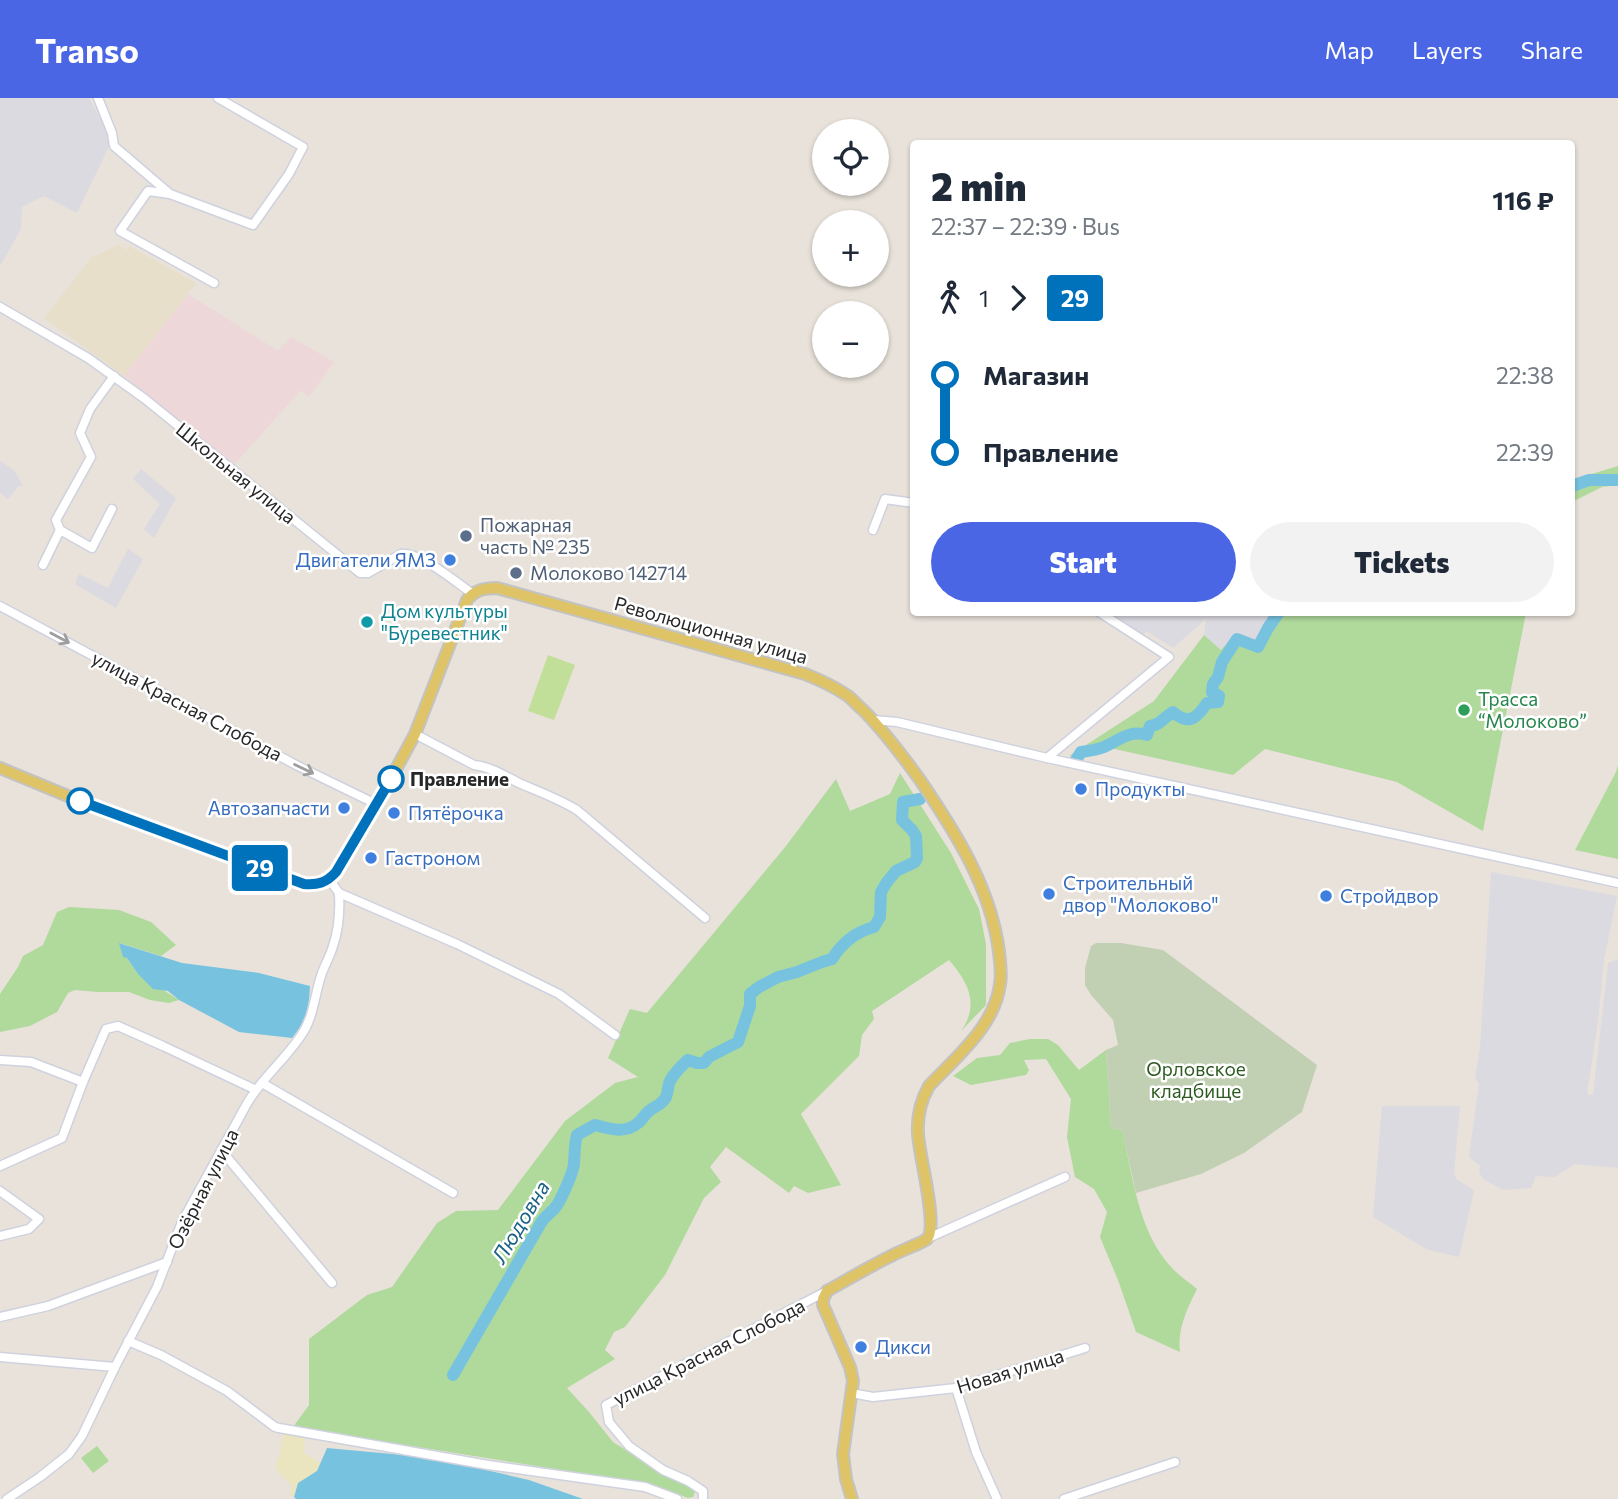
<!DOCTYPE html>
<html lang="en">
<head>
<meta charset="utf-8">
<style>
	:root { --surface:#fff; --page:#f2f2f3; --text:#1f2937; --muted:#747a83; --accent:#4a66e4 }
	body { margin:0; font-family:Commissioner,sans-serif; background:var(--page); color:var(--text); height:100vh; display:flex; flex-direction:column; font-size:26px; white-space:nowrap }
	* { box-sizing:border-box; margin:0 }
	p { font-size:23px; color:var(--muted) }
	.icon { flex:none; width:38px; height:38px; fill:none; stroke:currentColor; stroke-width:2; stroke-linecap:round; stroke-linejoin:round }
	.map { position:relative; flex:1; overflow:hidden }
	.side { position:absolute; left:910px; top:42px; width:665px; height:476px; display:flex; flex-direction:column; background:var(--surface); border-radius:7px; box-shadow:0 2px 5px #0004 }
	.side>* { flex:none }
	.badge { padding:0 14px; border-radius:5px; font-size:24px; line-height:46px }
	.controls { position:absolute; left:812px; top:21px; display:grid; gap:14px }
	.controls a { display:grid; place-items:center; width:77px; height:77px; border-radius:50%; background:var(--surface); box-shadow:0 2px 5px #0004; font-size:35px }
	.map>.badge { position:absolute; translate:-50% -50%; box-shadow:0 0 0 4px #fff }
	.legs { display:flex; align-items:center; gap:10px; height:77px; padding:0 21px; font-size:23px }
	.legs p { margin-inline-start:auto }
	.headline { display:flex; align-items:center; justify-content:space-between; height:119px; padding:0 21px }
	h1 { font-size:38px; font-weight:800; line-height:52px }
	.primary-button { display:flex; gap:14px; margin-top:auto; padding:14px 21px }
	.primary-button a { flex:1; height:80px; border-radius:42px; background:var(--accent); color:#fff; font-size:28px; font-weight:800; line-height:80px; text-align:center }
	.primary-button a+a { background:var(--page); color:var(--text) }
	ul { padding:0 21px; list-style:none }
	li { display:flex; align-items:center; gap:24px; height:77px; font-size:26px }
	li i { display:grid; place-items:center; width:10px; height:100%; margin:0 9px; background:currentColor }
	li i::after { content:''; width:18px; height:18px; margin:-9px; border:5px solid; border-radius:50%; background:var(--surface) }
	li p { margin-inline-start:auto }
	li:first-child i { background:linear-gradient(#0000 50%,currentColor 0) }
	li:last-child i { background:linear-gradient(currentColor 50%,#0000 0) }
	header { display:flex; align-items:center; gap:42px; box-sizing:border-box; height:98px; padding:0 35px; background:var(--accent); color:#fff }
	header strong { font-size:33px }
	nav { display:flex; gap:38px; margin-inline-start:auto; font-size:24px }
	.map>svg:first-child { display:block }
	.industrial { fill:#dcdae1 }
	.education { fill:#e8dfca }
	.medical { fill:#eed7d8 }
	.green { fill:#b0d99c }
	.sand { fill:#eae4bf }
	.cemetery { fill:#c1d0b3 }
	.pitch { fill:#c1df98 }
	.water { fill:#77c3df }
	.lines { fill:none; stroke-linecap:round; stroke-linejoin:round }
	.river { stroke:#77c3df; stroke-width:12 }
	.minor-casing { stroke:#cfd2de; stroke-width:11 }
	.major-casing { stroke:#c3c3c3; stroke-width:14 }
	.minor { stroke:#fff; stroke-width:8 }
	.major { stroke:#dfc467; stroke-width:10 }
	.oneway { stroke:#9e9e9e }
	.line-1-casing { stroke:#fff; stroke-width:16 }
	.line-1 { stroke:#0072bc; stroke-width:10 }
	.service-dot { fill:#5c6f8a; stroke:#fff; stroke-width:2.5 }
	.shop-dot { fill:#3f7fe0; stroke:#fff; stroke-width:2.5 }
	.culture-dot { fill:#0f9aa8; stroke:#fff; stroke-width:2.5 }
	.leisure-dot { fill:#2e9e5b; stroke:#fff; stroke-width:2.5 }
	.stop-1-dot { fill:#fff; stroke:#0072bc; stroke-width:3.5 }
	.labels { text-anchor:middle; stroke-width:5; stroke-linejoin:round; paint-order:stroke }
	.street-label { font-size:19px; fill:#272727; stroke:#fff }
	.service-label { font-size:19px; fill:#4e5e75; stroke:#fff; text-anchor:start }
	.shop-label { font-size:19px; fill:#366cbe; stroke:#fff; text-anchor:start }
	.culture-label { font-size:19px; fill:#0d838f; stroke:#fff; text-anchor:start }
	.leisure-label { font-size:19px; fill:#27864d; stroke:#fff; text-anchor:start }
	.stop-label { font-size:19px; font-weight:bold; fill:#272727; stroke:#fff; text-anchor:start }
	.park-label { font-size:19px; fill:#2c5a20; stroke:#fff }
	.water-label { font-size:21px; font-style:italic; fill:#1b6186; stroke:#fff }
</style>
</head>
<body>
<header>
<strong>Transo</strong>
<nav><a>Map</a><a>Layers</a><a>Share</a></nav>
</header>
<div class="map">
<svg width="1618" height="1401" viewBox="0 0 1618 1401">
	<rect width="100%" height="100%" fill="#e8e2da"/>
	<!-- industrial -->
	<g class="industrial">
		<polygon points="0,0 89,0 112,42 77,115 44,98 22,109 21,131 0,168"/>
		<polygon points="0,363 14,372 23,388 19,388 8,401 0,395"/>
		<polygon points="141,371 176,400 154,440 144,431 160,406 133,381"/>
		<polygon points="128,451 143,461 116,510 75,486 79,476 108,490"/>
		<polygon points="1105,515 1274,515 1257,547 1221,552 1204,537 1206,521 1173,550 1146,533 1143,538"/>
		<polygon points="1491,774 1617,798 1604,862 1598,923 1587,996 1593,997 1608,865 1618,861 1618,1070 1575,1066 1555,1079 1536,1078 1531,1090 1503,1092 1483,1081 1479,1074 1480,1068 1469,1059 1479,985 1475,981 1480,949"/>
		<polygon points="1382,1008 1460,1008 1454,1075 1456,1081 1474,1092 1459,1159 1428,1152 1373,1119"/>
	</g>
	<!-- education -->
	<polygon class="education" points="118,147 127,152 129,148 196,185 124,278 44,220 92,159"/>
	<!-- medical -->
	<polygon class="medical" points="188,196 278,253 291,239 334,264 309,299 301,292 232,369 124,278"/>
	<!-- green -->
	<g class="green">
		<polygon points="1618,368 1618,387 1602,389 1572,404 1572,382"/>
		<polygon points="1274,515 1526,515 1483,733 1397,684 1265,651 1233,677 1110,650 1069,658 1154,603 1204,537 1221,552 1235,536 1257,547"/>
		<polygon points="1618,667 1618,761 1575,752 1616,674"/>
		<path d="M900,675L951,755L979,811L986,846V907L961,933C980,906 968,884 949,862L872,913L874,921L862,937L859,958L801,1016L841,1087L808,1095L794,1088L789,1095L726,1049L710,1069L721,1084L704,1100L665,1177L625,1229L614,1234L605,1252L615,1261L567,1290L589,1314L613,1344L666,1377L693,1389L695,1394L693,1399L688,1400L655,1387L293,1329L309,1307V1241L367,1197L392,1189L437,1125L456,1113L498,1112L565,1023L615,985L638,979L608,960L630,911L647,915L786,748L836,681L850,713L890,696Z"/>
		<polygon points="69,809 119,812 151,824 176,847 161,858 120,845 127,860 138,876 179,902 169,905 150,902 129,894 97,894 75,892 68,895 57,914 30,928 0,934 0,896 18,869 23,858 43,847 57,814"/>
		<path d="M1030,941H1048L1058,947L1079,972L1106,952L1111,1030L1122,1032C1133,1078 1138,1134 1172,1170C1179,1178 1189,1184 1197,1191C1187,1211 1177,1231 1180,1254L1136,1234L1118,1182L1100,1139L1107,1114L1094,1091L1075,1079L1067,1039L1071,1001L1046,961L1024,962L1029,972L1026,977L971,987L953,978L977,960L1000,957L1010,945Z"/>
		<polygon points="97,1348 109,1363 93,1375 81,1360"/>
	</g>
	<!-- sand -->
	<polygon class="sand" points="284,1334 305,1337 304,1355 320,1365 317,1373 298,1385 294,1399 290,1396 292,1388 275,1370 279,1359"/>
	<!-- cemetery -->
	<polygon class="cemetery" points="1096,845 1121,845 1163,852 1317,967 1302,1014 1244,1055 1201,1076 1136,1095 1122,1032 1111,1030 1106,952 1118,947 1113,922 1091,897 1085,887 1085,870 1091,848"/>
	<!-- pitch -->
	<polygon class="pitch" points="548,557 575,567 554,622 528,613"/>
	<!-- water -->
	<g class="water">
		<path d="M119,845L182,865L259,875L310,888C309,910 306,923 292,940L239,934L179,902L168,893L153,891L138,876L127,860L123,859Z"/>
		<polygon points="327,1350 414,1358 464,1367 529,1382 583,1401 296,1401 294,1399 298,1385 317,1373"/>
	</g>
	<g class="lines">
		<!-- river -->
		<g class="river">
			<polyline points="1572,388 1589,382 1618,382"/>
			<path d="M1076,662L1081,654C1089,653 1097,652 1104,649C1118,643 1131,631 1147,637L1150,628C1161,627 1164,619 1173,614C1189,628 1197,620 1207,605L1218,604L1219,598L1212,594L1213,586L1218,579L1222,564L1237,541L1258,549L1268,530L1279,514"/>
			<path d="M453,1277L542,1123C546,1118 550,1115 554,1111C560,1105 574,1073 574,1065C575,1055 574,1047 577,1037L595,1027C610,1031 625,1036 638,1025C642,1022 645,1016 649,1013C655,1008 662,1007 666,999C668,994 668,987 670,983C673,977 683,966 688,962L697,965H704L709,959L738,944L750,908V896L759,889L778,879L797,874L822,864L832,861C842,845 855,834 874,829L880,819L881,794L887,784L896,773L915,764L917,760L916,738L912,732L902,722L903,704L920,701"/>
		</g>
		<defs>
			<g id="minor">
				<polyline points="98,0 112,35 114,48 170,96 253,127 289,76 303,49 218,0"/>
				<polyline points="170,96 148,93 120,133 214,185"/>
				<path d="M0,209L88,260L145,301L360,475H368L401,456C419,453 457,485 473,496"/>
				<polyline points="60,432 92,450 112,411"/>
				<polyline points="873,432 885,401 914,405"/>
				<polyline points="43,467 60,432 56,422 91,359 80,335 90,311 114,278"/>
				<polyline points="0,508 298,668 376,706"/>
				<polyline points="873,622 897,624 1047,660 1618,785"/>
				<path d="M415,636L474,667C492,669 505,678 521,686C540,694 559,701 577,712L705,820"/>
				<polyline points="1047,660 1169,559 1099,514"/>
				<polyline points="329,781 339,795 457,846 559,896 615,937"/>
				<polyline points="0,962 31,964 83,984 106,931 118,928 163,948 256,992"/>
				<polyline points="262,985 453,1095"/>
				<polyline points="221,1052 332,1185"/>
				<polyline points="0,1068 62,1040 83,984"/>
				<polyline points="0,1093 39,1121 29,1131 0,1138"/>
				<polyline points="926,1141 1065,1079"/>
				<polyline points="0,1219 48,1208 167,1164"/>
				<polyline points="128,1243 161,1257 227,1293 275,1329 279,1330 488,1367 645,1389 677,1401"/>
				<polyline points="0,1259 115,1269"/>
				<polyline points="956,1290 976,1354 997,1401"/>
				<polyline points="851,1295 873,1299 956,1290 1085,1250"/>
				<path d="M7,1401L40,1379L69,1356L82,1338L115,1269L157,1189L182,1124L244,1011C258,984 283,964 300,939C314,920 314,899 321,878C324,868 330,859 333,848C339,831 340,813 339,795"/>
				<polyline points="703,1401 703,1393 688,1383 663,1372 629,1348 609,1324 606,1307 827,1193"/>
				<polyline points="1064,1401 1175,1364"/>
			</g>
			<path id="major" d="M0,670L80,703L304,786C318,787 326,785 336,774L389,684L415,636L467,502C475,492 484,490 497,490L805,576C820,582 835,589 848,598C853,602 858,608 863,612C885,634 902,657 920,682C956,735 991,790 999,854C1000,864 1002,876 1000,886C995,928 956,959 929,988C921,1002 917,1018 918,1035C918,1054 939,1128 927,1141C922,1145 900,1153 893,1157C870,1168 849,1181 827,1193L823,1201V1207L850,1269L853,1283L843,1356L846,1381L852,1401"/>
		</defs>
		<!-- minor casing -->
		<use href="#minor" class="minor-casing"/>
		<!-- major casing -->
		<use href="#major" class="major-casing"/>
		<!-- minor -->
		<use href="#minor" class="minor"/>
		<!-- major -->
		<use href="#major" class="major"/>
	</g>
	<!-- one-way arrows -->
	<defs><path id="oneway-shaft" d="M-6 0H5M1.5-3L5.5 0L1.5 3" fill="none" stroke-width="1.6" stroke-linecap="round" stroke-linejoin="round" transform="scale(1.75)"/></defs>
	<g class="oneway">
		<use href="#oneway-shaft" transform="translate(60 540) rotate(28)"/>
		<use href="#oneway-shaft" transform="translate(304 671) rotate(26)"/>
	</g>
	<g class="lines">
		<defs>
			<path id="line-1" d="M80,703L304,786C318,787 326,785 336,774L391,681"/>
		</defs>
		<!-- line-1 casing -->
		<use href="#line-1" class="line-1-casing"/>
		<!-- line-1 -->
		<use href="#line-1" class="line-1"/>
	</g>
	<!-- markers -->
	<g class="service-dot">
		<circle cx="466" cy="438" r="7"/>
		<circle cx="516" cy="475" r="7"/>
	</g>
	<g class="shop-dot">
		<circle cx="450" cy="462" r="7"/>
		<circle cx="1081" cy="691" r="7"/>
		<circle cx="344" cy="710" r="7"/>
		<circle cx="394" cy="715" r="7"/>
		<circle cx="371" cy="760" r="7"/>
		<circle cx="1049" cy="796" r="7"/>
		<circle cx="1326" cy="798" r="7"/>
		<circle cx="861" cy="1249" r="7"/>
	</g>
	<circle class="culture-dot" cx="367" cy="524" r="7"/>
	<circle class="leisure-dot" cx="1464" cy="612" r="7"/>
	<g class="stop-1-dot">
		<circle cx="391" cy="681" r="12"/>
		<circle cx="80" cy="703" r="12"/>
	</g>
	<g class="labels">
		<!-- street labels -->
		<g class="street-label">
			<text transform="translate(236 375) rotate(39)" y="7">Школьная улица</text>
			<text transform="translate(711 532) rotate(16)" y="7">Революционная улица</text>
			<text transform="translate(187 608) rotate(28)" y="7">улица Красная Слобода</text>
			<text transform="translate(203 1091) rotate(-63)" y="7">Озёрная улица</text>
			<text transform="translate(709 1254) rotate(-27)" y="7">улица Красная Слобода</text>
			<text transform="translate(1010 1273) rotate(-17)" y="7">Новая улица</text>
		</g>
		<!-- service labels -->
		<g class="service-label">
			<text x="480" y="434">Пожарная<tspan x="480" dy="22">часть № 235</tspan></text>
			<text x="530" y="482">Молоково 142714</text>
		</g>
		<!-- shop labels -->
		<g class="shop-label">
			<text x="436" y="469" text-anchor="end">Двигатели ЯМЗ</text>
			<text x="1095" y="698">Продукты</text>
			<text x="330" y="717" text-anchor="end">Автозапчасти</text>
			<text x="408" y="722">Пятёрочка</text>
			<text x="385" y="767">Гастроном</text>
			<text x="1063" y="792">Строительный<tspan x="1063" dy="22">двор "Молоково"</tspan></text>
			<text x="1340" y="805">Стройдвор</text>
			<text x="875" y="1256">Дикси</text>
		</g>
		<!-- culture labels -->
		<g class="culture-label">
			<text x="381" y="520">Дом культуры<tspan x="381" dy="22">"Буревестник"</tspan></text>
		</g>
		<!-- leisure labels -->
		<g class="leisure-label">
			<text x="1478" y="608">Трасса<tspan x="1478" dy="22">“Молоково”</tspan></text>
		</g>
		<!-- stop labels -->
		<g class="stop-label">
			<text x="410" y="688">Правление</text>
		</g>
		<!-- park labels -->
		<g class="park-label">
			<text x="1196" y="978">Орловское<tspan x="1196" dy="22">кладбище</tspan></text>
		</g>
		<!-- water labels -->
		<g class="water-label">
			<text transform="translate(521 1124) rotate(-59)" y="7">Людовна</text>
		</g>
	</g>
</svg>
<div class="controls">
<a><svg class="icon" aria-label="locate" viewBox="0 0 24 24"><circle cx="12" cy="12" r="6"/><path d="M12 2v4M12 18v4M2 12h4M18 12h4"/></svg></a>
<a>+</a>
<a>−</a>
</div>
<b class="badge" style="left:260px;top:770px;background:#0072bc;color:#fff">29</b>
<section class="side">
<div class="headline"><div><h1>2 min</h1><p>22:37 – 22:39 · Bus</p></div><b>116 ₽</b></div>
<div class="legs"><svg class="icon" aria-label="walk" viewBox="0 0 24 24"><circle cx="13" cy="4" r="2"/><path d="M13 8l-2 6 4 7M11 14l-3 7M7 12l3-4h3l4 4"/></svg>1<svg class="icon" aria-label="forward" viewBox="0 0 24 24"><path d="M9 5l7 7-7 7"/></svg><b class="badge" style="background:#0072bc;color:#fff">29</b></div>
<ul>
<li><i style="color:#0072bc"></i><b>Магазин</b><p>22:38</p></li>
<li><i style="color:#0072bc"></i><b>Правление</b><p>22:39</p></li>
</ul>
<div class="primary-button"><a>Start</a><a>Tickets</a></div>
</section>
</div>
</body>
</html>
